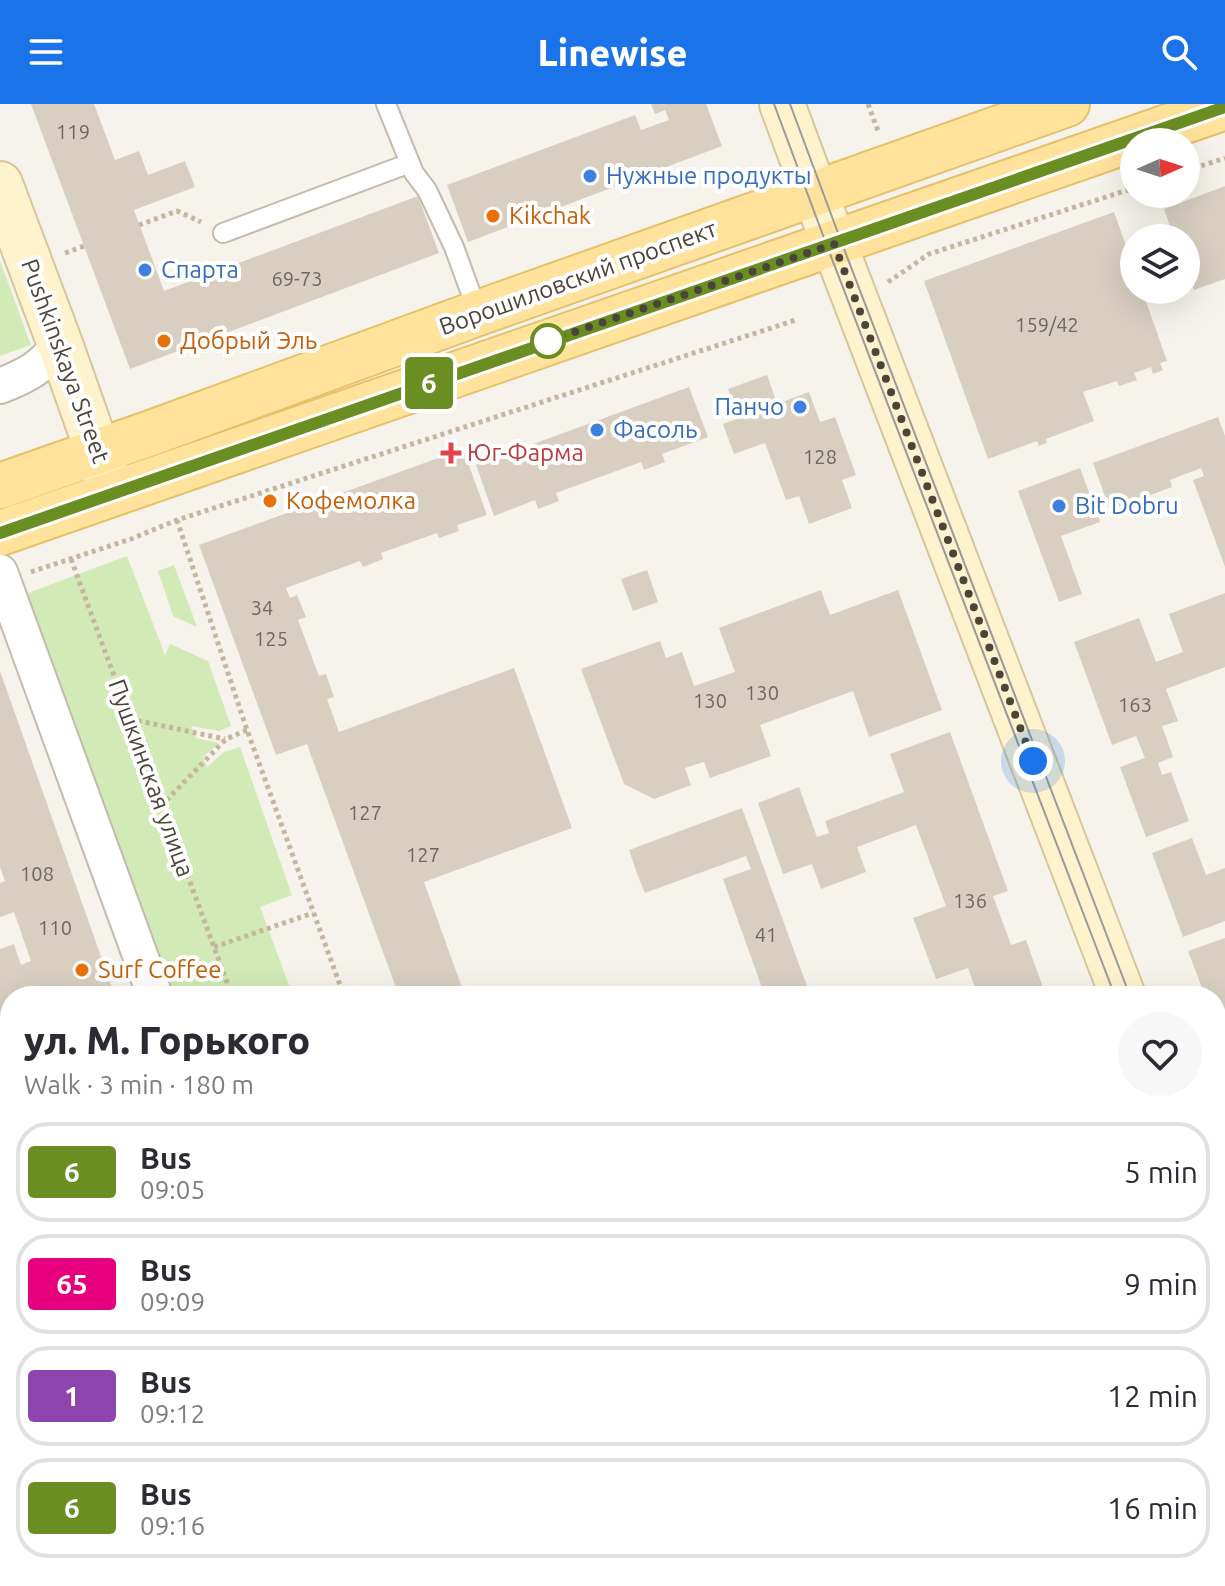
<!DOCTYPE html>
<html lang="en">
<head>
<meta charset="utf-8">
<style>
	:root { --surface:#fff; --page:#f7f7f7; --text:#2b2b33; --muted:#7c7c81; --line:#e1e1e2; --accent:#1a73e8 }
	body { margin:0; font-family:Ubuntu,sans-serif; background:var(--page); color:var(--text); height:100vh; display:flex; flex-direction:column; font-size:30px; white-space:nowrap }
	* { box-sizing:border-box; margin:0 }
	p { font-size:26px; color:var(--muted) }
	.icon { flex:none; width:44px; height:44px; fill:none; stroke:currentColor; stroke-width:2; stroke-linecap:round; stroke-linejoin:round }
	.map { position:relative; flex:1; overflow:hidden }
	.drawer { position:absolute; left:0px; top:882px; width:1226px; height:600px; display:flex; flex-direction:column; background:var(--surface); border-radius:32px 32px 0 0; box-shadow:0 8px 32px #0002 }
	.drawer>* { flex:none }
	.badge { padding:0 16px; border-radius:6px; font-size:28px; line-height:52px }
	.needle { width:52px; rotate:87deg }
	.tools { position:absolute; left:1120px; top:24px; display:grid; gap:16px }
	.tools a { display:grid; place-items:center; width:80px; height:80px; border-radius:50%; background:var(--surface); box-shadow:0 8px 32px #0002; font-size:40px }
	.you { position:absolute; width:40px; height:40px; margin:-20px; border:6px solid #fff; border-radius:50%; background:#1a73e8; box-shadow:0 0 0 12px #1a73e833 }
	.map>.badge { position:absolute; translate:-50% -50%; box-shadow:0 0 0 4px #fff }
	.round { display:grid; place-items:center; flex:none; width:84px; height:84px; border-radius:42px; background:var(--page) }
	.head { display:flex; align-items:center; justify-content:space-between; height:136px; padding:0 24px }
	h1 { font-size:38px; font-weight:800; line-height:60px }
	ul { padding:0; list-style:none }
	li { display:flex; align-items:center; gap:24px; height:100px; margin:0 16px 12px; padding:0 8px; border:4px solid var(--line); border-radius:32px }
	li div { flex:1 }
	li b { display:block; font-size:30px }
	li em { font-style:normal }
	li .badge { min-width:88px; font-weight:700; text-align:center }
	header { display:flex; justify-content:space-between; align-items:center; height:104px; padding:0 24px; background:var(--accent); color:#fff; font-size:36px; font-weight:800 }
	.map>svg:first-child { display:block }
	.green { fill:#d2eab5 }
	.building { fill:#d8cfc1 }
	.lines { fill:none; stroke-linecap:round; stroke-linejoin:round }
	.lane-casing { stroke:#c2bbae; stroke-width:22 }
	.street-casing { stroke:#c2bbae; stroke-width:38 }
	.secondary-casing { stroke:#d6c79b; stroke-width:48 }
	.primary-casing { stroke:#e6c16a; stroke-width:48 }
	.path { stroke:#c4b79f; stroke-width:5; stroke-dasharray:4 4; stroke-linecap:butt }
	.lane { stroke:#fff; stroke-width:18 }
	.street { stroke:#fff; stroke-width:34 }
	.secondary { stroke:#fff3cd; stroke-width:44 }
	.primary { stroke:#ffe39c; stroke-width:44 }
	.tram { stroke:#9a9a9a; stroke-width:2 }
	.line-casing { stroke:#fff; stroke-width:18 }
	.line { stroke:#6b8e23; stroke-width:12 }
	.walk { stroke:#4b4439; stroke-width:8; stroke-dasharray:0 14.4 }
	.shop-dot { fill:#3f7fe0; stroke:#fff; stroke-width:3 }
	.food-dot { fill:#e8710a; stroke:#fff; stroke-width:3 }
	.stop-dot { fill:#fff; stroke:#6b8e23; stroke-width:4 }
	.health-dot { fill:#e0444e; stroke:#fff; stroke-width:3 }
	.labels { text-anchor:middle; stroke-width:8; stroke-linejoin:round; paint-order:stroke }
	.number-label { font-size:20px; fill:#6e675b }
	.shop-label { font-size:24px; fill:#366cbe; stroke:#fff; text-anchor:start }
	.food-label { font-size:24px; fill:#c56008; stroke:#fff; text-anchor:start }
	.street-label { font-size:24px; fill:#4b4439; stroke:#fff }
	.health-label { font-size:24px; fill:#be3a42; stroke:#fff; text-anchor:start }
</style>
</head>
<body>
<header><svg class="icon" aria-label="menu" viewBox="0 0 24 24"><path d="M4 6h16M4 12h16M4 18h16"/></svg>Linewise<svg class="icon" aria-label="search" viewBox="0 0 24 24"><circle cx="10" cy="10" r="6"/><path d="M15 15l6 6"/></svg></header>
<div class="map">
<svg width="1225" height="1482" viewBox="0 0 1225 1482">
	<rect width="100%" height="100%" fill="#f6f3ec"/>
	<!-- green -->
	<g class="green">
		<polygon points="0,157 31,241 0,252"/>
		<polygon points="127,452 165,551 170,540 208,557 231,622 219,627 191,622 196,634 219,639 203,653 207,663 224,648 240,643 292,791 260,803 293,892 174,892 23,491"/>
		<polygon points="174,461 197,523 173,512 158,467"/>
		<polygon points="373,1472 525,1472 528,1482 376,1482"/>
	</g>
	<!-- building -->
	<g class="building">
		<polygon points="31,0 94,0 115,56 139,47 148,71 185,57 195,83 134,106 164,187 418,92 439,149 130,265"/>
		<polygon points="651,0 706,0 722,42 468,138 447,81 635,11 641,26 669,16 665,6 655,10"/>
		<polygon points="1225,82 1225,175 1194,186 1186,166 1186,134 1174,134 1164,105"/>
		<polygon points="1114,108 1134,164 1134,186 1142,186 1167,257 1160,259 1163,266 1153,270 1151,263 1134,269 1137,276 1119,282 1117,277 1083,288 1094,317 1046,335 1047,339 1039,342 1037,337 988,355 924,177"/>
		<polygon points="767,271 777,300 809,288 820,318 835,313 856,371 842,376 852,404 809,420 799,392 786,396 765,339 734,350 723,320 739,314 728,285"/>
		<polygon points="689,283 708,333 662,350 665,358 644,366 641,358 556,389 559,397 538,405 535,396 494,412 476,361"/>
		<polygon points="1218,313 1225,332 1225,463 1193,376 1204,372 1201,364 1170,376 1172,383 1110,406 1093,359"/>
		<polygon points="463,345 487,411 457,421 459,427 439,434 437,429 381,449 383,455 363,463 360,457 286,484 290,494 297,491 306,513 298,516 319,572 326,570 334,593 327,595 339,628 514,564 572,724 424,778 465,892 399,892 307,640 276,651 199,441"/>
		<polygon points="1080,364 1100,418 1061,432 1082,490 1059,498 1018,387"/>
		<polygon points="647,466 658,498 633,507 621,475"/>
		<polygon points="821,486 830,511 898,486 942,606 869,633 853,587 760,621 771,652 710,674 704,658 685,664 691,681 654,695 624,680 581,565 660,537 666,554 682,548 694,582 735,568 719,524"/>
		<polygon points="1225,489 1225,563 1166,585 1178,617 1162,622 1173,653 1158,659 1162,671 1171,668 1189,717 1146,733 1120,663 1145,654 1136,632 1112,641 1074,538 1139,514 1156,558 1183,548 1169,510"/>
		<polygon points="0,567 115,892 10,892 10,911 0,915 0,845 14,840 21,861 31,857 14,808 0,813 0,779 5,777 0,763"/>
		<polygon points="950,628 1008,787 993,792 1011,841 1026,836 1046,892 978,892 968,864 936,875 913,814 946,802 916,721 857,743 866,768 821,785 812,760 783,770 758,699 799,683 817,733 829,729 825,717 904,688 890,650"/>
		<polygon points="742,704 804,874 811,892 765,892 723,775 751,765 746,752 645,789 639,775 629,746"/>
		<polygon points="1192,734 1206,771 1225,764 1225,817 1183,833 1152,749"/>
		<polygon points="1225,834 1225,923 1217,926 1216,892 1205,892 1188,847"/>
		<polygon points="10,926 10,989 7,991 10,998 10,1093 0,1096 0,929"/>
		<polygon points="0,1098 10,1124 10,1227 0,1231"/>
		<polygon points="10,1292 10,1345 4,1330 0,1332 0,1295"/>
		<polygon points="1216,1312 1225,1336 1225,1375 1216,1378"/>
		<polygon points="10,1356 10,1421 0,1425 0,1360"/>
		<polygon points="1225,1460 1225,1482 1187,1482 1184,1475 1192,1472 1216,1472 1216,1463"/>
		<polygon points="312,1472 333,1472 337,1482 285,1482"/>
		<polygon points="582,1472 646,1472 649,1482 586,1482"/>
		<polygon points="812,1472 837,1472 839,1478 855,1472 1026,1472 1030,1482 816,1482"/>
	</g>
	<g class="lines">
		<defs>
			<g id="lane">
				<polyline points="386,0 414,69 427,86 454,143 478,209"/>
				<polyline points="223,129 410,59"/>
				<polyline points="360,1472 363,1482"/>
				<polyline points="543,1472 547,1482"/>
			</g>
			<g id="street">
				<path d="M0,282C28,271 41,264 60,240"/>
				<polyline points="0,468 155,892"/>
			</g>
			<g id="secondary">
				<polyline points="782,0 834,140 1123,892"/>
				<polyline points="0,80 60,240 110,382"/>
				<polyline points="1216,1066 1225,1063"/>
				<polyline points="1216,1135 1225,1159"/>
				<polyline points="10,1482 39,1472"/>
			</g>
			<g id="primary">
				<polyline points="0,382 151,329 478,209 1067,0"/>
				<polyline points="0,429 1225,3"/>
			</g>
		</defs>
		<!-- lane casing -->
		<use href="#lane" class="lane-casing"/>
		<!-- street casing -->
		<use href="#street" class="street-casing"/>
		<!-- secondary casing -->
		<use href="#secondary" class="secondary-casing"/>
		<!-- primary casing -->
		<use href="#primary" class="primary-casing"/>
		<!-- path -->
		<g class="path">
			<polyline points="868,0 878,27"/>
			<polyline points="1186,67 1225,54"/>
			<polyline points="139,121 177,107 201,118"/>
			<polyline points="65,149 84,142"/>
			<polyline points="888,178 929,150 1134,84"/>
			<polyline points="177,416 247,626 344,892"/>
			<polyline points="71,455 232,892"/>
			<polyline points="31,468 131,435 177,416 796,216"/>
			<polyline points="130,615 225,635"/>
			<polyline points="161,702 226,635 247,626"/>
			<polyline points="214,843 313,809"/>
			<polyline points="452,1472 456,1482"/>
			<polyline points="480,1472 477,1479 483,1482"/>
		</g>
		<!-- lane -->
		<use href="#lane" class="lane"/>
		<!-- street -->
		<use href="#street" class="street"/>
		<!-- secondary -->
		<use href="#secondary" class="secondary"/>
		<!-- primary -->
		<use href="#primary" class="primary"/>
		<!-- tram -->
		<g class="tram">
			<polyline points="774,0 827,142 1115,892"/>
			<polyline points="790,0 841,137 1130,892"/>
			<polyline points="1216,1116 1225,1140"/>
			<polyline points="1216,1156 1225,1179"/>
		</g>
	</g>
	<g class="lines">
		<defs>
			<polyline id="line" points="0,429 1225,3"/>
		</defs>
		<!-- line casing -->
		<use href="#line" class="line-casing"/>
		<!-- line -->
		<use href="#line" class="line"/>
		<!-- walk -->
		<polyline class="walk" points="548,237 834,140 1033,657"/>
	</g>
	<!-- markers -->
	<g class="shop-dot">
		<circle cx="590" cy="72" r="8"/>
		<circle cx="145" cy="166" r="8"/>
		<circle cx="800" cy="303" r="8"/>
		<circle cx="597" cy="326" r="8"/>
		<circle cx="1059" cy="402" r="8"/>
	</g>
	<g class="food-dot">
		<circle cx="493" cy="112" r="8"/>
		<circle cx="164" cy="237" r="8"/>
		<circle cx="270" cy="397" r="8"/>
		<circle cx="82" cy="866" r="8"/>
	</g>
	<circle class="stop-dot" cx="548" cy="237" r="16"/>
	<path class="health-dot" d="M447 337h8v8h8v8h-8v8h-8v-8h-8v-8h8z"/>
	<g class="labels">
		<!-- number labels -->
		<g class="number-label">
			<text x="73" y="35">119</text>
			<text x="297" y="182">69-73</text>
			<text x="1047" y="228">159/42</text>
			<text x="820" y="360">128</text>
			<text x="262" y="511">34</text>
			<text x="271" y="542">125</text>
			<text x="762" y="596">130</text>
			<text x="710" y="604">130</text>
			<text x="1135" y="608">163</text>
			<text x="365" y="716">127</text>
			<text x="423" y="758">127</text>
			<text x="37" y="777">108</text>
			<text x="970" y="804">136</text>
			<text x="55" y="831">110</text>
			<text x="766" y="838">41</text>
		</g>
		<!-- shop labels -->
		<g class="shop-label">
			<text x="606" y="80">Нужные продукты</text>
			<text x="161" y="174">Спарта</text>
			<text x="784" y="311" text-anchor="end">Панчо</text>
			<text x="613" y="334">Фасоль</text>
			<text x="1075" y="410">Bit Dobru</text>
		</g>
		<!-- food labels -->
		<g class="food-label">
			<text x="509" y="120">Kikchak</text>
			<text x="180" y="245">Добрый Эль</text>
			<text x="286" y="405">Кофемолка</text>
			<text x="98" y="874">Surf Coffee</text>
		</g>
		<!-- street labels -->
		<g class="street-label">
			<text transform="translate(578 174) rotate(-20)" y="8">Ворошиловский проспект</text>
			<text transform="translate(65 257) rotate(70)" y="8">Pushkinskaya Street</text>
			<text transform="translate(151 674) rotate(70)" y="8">Пушкинская улица</text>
		</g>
		<!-- health labels -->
		<g class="health-label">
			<text x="467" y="357">Юг-Фарма</text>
		</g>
	</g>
</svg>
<div class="tools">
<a><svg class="needle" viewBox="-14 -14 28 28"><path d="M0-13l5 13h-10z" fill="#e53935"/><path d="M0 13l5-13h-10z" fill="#7c7c81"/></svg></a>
<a><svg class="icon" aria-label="layers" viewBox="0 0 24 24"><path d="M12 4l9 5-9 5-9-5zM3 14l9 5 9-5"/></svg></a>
</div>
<div class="you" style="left:1033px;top:657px"></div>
<b class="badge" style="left:429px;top:279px;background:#6b8e23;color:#fff">6</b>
<section class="drawer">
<div class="head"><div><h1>ул. М. Горького</h1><p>Walk · 3 min · 180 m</p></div><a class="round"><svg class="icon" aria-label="heart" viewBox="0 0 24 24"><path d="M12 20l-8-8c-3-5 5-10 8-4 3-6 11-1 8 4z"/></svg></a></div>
<ul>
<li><span class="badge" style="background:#6b8e23;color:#fff">6</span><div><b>Bus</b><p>09:05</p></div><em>5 min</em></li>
<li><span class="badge" style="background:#e6007e;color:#fff">65</span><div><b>Bus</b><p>09:09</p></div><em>9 min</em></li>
<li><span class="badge" style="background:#8e44ad;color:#fff">1</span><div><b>Bus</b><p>09:12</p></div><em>12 min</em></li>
<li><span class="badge" style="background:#6b8e23;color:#fff">6</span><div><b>Bus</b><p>09:16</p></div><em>16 min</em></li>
</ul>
</section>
</div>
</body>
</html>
